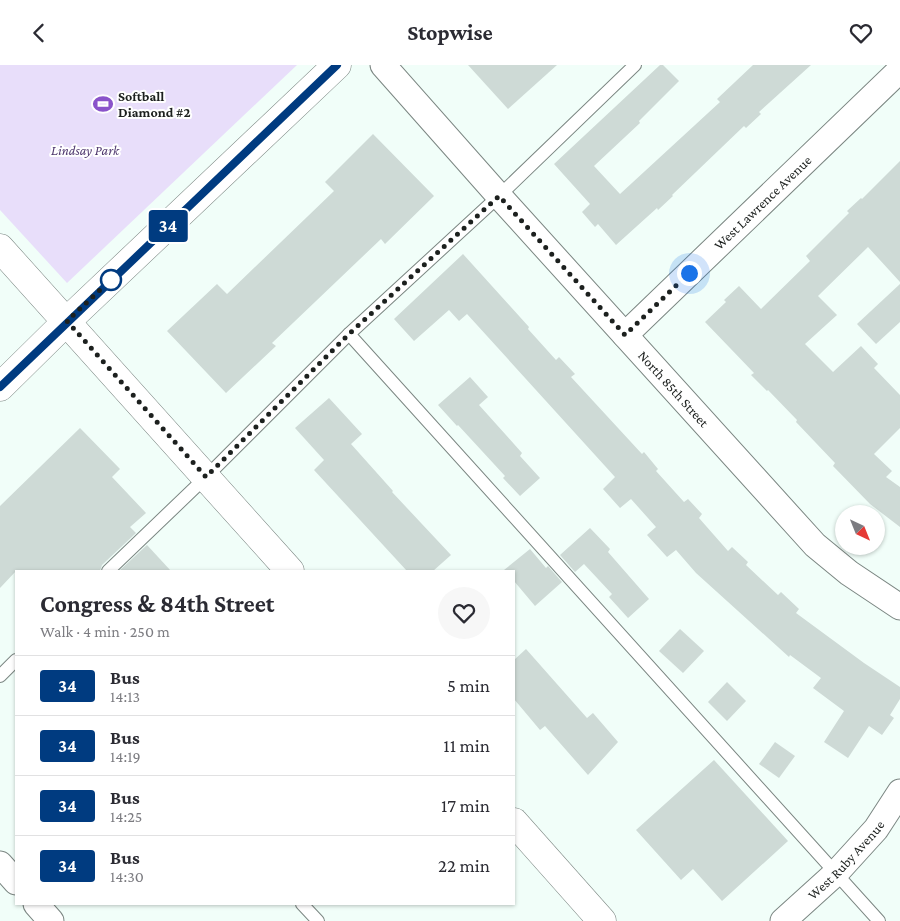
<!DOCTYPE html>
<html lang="en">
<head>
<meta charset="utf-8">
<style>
	:root { --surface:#fff; --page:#f7f7f7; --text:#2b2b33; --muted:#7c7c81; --line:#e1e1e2 }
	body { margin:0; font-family:"Crimson Pro",serif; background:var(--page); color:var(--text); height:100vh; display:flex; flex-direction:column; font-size:19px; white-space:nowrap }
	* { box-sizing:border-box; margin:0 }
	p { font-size:16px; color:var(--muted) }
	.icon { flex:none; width:28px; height:28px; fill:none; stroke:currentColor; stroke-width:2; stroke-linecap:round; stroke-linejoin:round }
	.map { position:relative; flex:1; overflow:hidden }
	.side { position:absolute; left:15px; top:505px; width:500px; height:335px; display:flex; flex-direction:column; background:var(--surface); border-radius:0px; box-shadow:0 1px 4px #0004 }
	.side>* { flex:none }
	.badge { padding:0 10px; border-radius:4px; font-size:18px; line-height:32px }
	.needle { width:32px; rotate:137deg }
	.tools { position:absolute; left:835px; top:440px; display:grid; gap:10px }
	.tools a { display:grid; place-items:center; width:50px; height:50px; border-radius:50%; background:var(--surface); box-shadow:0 1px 4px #0004; font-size:25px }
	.you { position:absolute; width:25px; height:25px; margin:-12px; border:4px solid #fff; border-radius:50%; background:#1a73e8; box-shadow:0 0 0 8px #1a73e833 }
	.map>.badge { position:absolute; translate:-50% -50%; box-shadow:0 0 0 2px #fff }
	.round { display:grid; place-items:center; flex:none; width:52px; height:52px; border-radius:26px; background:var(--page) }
	.head { display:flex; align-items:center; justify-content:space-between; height:85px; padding:0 25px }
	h1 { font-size:24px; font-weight:700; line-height:38px }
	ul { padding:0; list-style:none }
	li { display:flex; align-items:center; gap:15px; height:60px; padding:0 25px; border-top:1px solid var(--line) }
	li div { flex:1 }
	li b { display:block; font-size:19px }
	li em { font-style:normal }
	li .badge { min-width:55px; font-weight:700; text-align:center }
	header { display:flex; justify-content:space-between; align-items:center; height:65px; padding:0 25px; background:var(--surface); font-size:22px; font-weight:700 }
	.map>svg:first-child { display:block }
	.green { fill:#e8defa }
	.building { fill:#cedad6 }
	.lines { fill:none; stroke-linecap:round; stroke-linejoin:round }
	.lane-casing { stroke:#7b8682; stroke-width:14 }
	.street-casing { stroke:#7b8682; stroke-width:27 }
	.secondary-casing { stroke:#7b8682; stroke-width:29 }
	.lane { stroke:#fff; stroke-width:12 }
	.street { stroke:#fff; stroke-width:25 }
	.secondary { stroke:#fff; stroke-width:28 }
	.line-casing { stroke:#fff; stroke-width:11 }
	.line { stroke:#003b80; stroke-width:8 }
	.walk { stroke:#1c201e; stroke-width:5; stroke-dasharray:0 9 }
	.stop-dot { fill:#fff; stroke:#003b80; stroke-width:2.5 }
	.labels { text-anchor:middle; stroke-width:4; stroke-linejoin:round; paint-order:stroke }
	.poi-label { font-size:14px; font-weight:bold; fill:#1c201e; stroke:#fff; text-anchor:start }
	.park-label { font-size:14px; font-style:italic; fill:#4f386e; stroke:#fff }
	.street-label { font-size:14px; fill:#1c201e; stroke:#fff }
</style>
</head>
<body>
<header><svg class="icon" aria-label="back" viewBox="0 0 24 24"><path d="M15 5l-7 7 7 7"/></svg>Stopwise<svg class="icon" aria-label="heart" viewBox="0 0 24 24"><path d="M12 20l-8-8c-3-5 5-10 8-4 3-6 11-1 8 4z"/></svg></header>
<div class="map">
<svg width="900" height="856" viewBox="0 0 900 856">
	<rect width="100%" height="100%" fill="#f1fef9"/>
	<!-- green -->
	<polygon class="green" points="0,0 297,0 67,218 0,145"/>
	<!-- building -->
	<g class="building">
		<polygon points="468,0 557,0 508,44"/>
		<polygon points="660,0 663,0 679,16 639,56 640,58 594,101 620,129 720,37 717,34 753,0 811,0 759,47 761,49 746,63 744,61 672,130 673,131 658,145 657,143 616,180 598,159 595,162 582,147 590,139 554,99"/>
		<polygon points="373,69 434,131 385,179 381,174 272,278 276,281 226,328 167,266 217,219 227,229 334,126 325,117"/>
		<polygon points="900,96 900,217 868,182 818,231 837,250 805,279 833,307 861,281 878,299 874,303 900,330 900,363 874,389 892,406 886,412 900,422 900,462 870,439 833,401 835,398 796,357 797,355 768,325 767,326 751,310 754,308 705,257 726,237 724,235 739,221 761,244 810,196 806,191 849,148 847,146 861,133 862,134"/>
		<polygon points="463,189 529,262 528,264 556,295 559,292 575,309 571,312 642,389 644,387 658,404 656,406 684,437 688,434 702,449 699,453 728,486 732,482 748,497 746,500 778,530 781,527 799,544 796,548 864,598 900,622 900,634 890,650 894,653 882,670 869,661 848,693 824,677 844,646 813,623 821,613 790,590 789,592 696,508 676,485 667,492 647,470 656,462 631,434 620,443 603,424 615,412 467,249 459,256 449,245 414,276 394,254"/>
		<polygon points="900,219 900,257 876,279 857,259"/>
		<polygon points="470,312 488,332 479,340 522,388 520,391 540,413 520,431 503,413 505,411 458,360 457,361 438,340"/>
		<polygon points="329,333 362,369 351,379 393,426 392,427 451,490 433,506 407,506 314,405 324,395 295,363"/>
		<polygon points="80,363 120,404 112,412 146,448 130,462 136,468 102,500 100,506 16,506 0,523 0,441"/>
		<polygon points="590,463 610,484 608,487 649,534 628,553 609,532 612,529 584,499 575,507 560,490"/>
		<polygon points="147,480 171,506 119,506"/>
		<polygon points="530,484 546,503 548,501 562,517 535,541 514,516 514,506 504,505"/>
		<polygon points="680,564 704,586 683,608 659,586"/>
		<polygon points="526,584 587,653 593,648 618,677 588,710 545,661 540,665 514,634 514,595"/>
		<polygon points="727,617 746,636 727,656 708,637"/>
		<polygon points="775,677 795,691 779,713 759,699"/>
		<polygon points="714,695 788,776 722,836 693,804 681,815 636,765"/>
	</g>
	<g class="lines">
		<defs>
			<g id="lane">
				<polyline points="349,269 879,856"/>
				<polyline points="108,506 206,412 349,269 499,131 635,0"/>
				<polyline points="0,611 16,595"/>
				<polyline points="302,839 318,856"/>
			</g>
			<g id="street">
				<path id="s1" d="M383,0L499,131L815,480L849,508L900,542"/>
				<path id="s2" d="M625,270L900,5"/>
				<polyline points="0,799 16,817"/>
				<polyline points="36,839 51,856"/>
				<path id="s3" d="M783,856L836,808L876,764L900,727"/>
			</g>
			<g id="secondary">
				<polyline points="0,183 290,506"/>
				<polyline points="0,322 67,256 337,0"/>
				<polyline points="514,757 602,856"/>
			</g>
		</defs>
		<!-- lane casing -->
		<use href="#lane" class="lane-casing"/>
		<!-- street casing -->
		<use href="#street" class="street-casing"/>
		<!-- secondary casing -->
		<use href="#secondary" class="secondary-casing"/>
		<!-- lane -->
		<use href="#lane" class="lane"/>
		<!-- street -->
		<use href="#street" class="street"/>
		<!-- secondary -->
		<use href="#secondary" class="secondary"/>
	</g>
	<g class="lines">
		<defs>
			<polyline id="line" points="0,322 337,0"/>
		</defs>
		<!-- line casing -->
		<use href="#line" class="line-casing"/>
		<!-- line -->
		<use href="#line" class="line"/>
		<!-- walk -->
		<polyline class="walk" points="111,215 115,211 67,256 206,412 349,269 499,131 625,270 689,208"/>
	</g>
	<!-- icons -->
	<defs>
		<symbol id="stadium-bare" viewBox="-9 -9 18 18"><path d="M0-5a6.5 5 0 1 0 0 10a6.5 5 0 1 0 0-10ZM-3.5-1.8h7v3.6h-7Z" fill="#8a53ca" stroke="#fff" stroke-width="2.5" paint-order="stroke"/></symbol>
	</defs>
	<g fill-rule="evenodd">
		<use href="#stadium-bare" x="89" y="25" width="28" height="28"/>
	</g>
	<!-- markers -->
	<circle class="stop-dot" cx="111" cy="215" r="10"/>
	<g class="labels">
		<!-- poi labels -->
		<g class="poi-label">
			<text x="118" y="36">Softball<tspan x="118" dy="16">Diamond #2</tspan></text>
		</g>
		<!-- park labels -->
		<g class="park-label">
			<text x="85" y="90">Lindsay Park</text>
		</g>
		<!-- street labels -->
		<g class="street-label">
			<text dy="5" stroke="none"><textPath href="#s2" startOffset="191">West Lawrence Avenue</textPath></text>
			<text dy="5" stroke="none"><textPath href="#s1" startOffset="435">North 85th Street</textPath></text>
			<text dy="5" stroke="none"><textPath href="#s3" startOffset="88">West Ruby Avenue</textPath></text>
		</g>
	</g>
</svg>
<div class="tools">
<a><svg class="needle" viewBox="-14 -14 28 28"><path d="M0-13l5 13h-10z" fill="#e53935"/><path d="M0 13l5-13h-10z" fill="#7c7c81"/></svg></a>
</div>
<div class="you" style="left:689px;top:208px"></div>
<b class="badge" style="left:168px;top:161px;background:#003b80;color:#fff">34</b>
<section class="side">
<div class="head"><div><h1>Congress &amp; 84th Street</h1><p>Walk · 4 min · 250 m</p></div><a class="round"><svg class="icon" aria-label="heart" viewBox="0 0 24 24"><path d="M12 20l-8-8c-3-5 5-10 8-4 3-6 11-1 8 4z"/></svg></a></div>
<ul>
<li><span class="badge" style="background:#003b80;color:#fff">34</span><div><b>Bus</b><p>14:13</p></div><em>5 min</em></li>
<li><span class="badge" style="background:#003b80;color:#fff">34</span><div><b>Bus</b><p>14:19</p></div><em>11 min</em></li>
<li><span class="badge" style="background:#003b80;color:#fff">34</span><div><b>Bus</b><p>14:25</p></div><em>17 min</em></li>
<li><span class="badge" style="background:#003b80;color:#fff">34</span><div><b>Bus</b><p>14:30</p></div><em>22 min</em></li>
</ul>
</section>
</div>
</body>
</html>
